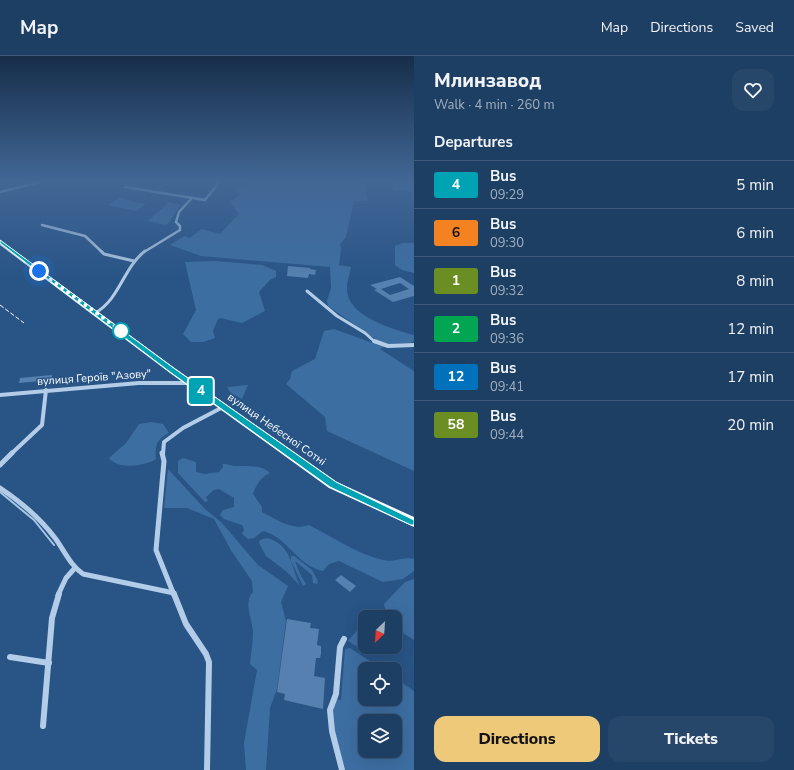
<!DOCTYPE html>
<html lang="en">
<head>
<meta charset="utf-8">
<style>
	:root { --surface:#1e3f64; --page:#26466a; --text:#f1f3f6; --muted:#a1afbf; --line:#3c5878; --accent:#efc97a }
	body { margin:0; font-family:"Nunito Sans",sans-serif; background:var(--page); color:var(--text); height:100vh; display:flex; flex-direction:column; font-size:15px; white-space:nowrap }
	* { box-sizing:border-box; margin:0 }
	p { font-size:13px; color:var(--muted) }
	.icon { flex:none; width:22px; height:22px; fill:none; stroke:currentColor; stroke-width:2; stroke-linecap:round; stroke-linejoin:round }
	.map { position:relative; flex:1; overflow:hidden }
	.side { display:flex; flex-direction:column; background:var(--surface); width:380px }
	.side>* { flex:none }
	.badge { padding:0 8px; border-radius:3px; font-size:14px; line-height:26px }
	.needle { width:26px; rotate:205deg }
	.buttons { position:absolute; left:358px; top:554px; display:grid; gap:8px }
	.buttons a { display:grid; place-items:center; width:44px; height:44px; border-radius:8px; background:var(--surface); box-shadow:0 4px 16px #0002,0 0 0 1px var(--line); font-size:20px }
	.you { position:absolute; width:20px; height:20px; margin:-10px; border:3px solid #fff; border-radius:50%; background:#1a73e8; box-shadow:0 0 0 6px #1a73e833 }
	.map>.badge { position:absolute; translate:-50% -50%; box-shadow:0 0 0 2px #fff }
	h2 { padding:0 20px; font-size:15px; line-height:36px }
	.round { display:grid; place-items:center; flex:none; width:42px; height:42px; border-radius:12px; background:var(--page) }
	.overview { display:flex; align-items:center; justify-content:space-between; height:68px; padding:0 20px }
	h1 { font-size:19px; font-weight:800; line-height:30px }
	.cta { display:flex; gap:8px; margin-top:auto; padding:8px 20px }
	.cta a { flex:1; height:46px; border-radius:12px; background:var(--accent); color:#111; font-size:16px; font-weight:800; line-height:46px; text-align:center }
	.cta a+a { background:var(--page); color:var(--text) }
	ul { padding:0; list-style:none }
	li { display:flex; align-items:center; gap:12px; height:48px; padding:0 20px; border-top:1px solid var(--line) }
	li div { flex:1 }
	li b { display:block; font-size:15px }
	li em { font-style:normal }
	li .badge { min-width:44px; font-weight:700; text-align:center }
	header { display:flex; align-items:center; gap:24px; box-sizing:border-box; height:56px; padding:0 20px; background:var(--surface); border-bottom:1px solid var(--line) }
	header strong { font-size:19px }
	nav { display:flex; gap:22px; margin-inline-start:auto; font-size:14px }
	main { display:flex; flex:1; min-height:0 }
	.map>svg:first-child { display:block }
	.green { fill:#3d6ea2; fill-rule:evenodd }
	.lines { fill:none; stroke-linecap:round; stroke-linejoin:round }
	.stream { stroke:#a8c8e8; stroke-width:2 }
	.building { fill:#5580af; fill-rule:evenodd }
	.minor-far4 { stroke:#b3cde8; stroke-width:2.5 }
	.minor-far3 { stroke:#b3cde8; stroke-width:3 }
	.minor-far2 { stroke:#b3cde8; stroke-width:4 }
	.minor-far1 { stroke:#b3cde8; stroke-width:5 }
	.minor { stroke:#b3cde8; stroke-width:6 }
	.tertiary { fill:#b3cde8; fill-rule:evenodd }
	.primary { fill:#f5f9fe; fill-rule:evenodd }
	.rail { stroke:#fff; stroke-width:1; stroke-dasharray:4.5 2; stroke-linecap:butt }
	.line { fill:#00a3b4; stroke:#fff }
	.walk { stroke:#fff; stroke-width:4; stroke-dasharray:0 7.2 }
	.stop-dot { fill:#fff; stroke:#00a3b4; stroke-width:2 }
	.labels { text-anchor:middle; stroke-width:3; stroke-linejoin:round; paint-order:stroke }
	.street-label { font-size:11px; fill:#fff; stroke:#285486 }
</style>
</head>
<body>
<header>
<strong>Map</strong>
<nav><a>Map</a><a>Directions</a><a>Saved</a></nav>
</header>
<main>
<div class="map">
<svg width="414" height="714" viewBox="0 0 414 714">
	<rect width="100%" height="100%" fill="#285486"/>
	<!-- green -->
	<g class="green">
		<path d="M258,124H364L368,145H354L346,181L340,188L341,194L339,209L351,211C350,217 347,225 347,232C346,260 393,273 414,279V285L411,287L389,288L378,285L328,250L327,245L331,232L330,211L201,200L170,189L184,180L189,182L202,173L220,178L239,158L230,146L240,138L235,135L245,127H258Z"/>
		<polygon points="393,124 414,124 414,145 412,144 412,136 394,134"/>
		<polygon points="119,142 146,148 136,155 108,149"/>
		<path d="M169,146L181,149C175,155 173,163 166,169L148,165Z"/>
		<polygon points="402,187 414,187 414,217 402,214 395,209 395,190"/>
		<polygon points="216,205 262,209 276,215 276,221 270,224 259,236 265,255 242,267 220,262 218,263 213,275 215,282 203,286 191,286 183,278 196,254 185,206"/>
		<polygon points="334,273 384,291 380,293 414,315 414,415 327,375 325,361 286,328 290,323 292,315 315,303 324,275"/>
		<polygon points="248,329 242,343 231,337 227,331"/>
		<path d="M151,366L163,368L169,377C156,384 155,389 156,403C146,410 117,414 109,402L126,387L139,368Z"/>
		<path d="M183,402L196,406V416L205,418L219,416L223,411V408C228,408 232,410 236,410C245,410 263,409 270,417C261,421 256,429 253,438L262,451V456C278,464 292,475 309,469C333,481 357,498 383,504C393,507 404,500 414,503V515L403,523L383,526L339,505L329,508L323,515C297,510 288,481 263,475L254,482L248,483L242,478L244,474L242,469L224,463L220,459L223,454L234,451V442L219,433L214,434L206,441L208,445L205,446L178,417V405Z"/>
		<path d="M168,413L205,453L222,467L258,509L288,530L281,546L286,565L277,633L270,652L266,714H246L244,687L257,614L250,608C251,597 253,586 253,576C252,562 243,547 253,536L252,525L232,496L214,463L187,452H164Z"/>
		<path d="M267,482C291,488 291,510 300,530L287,516L266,500L259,487L260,484Z"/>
		<polygon points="291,500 294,500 312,514 318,525 317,528 313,527 312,519 295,505 301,520 306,528 303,530 291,505"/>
		<polygon points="414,523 414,584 395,572 395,561 387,561 384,548 405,526"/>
		<polygon points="365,565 365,591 369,591 371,599 348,585"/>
		<path d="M350,592L382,613H365V643H395V622L414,635V714H345L332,664L335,643L341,644L345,593ZM365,665H395V695H365Z"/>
	</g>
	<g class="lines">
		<!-- stream -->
		<polyline class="stream" points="0,436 34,464 54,489"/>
	</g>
	<!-- building -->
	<g class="building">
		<polygon points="288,210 310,212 310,213 316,214 315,219 309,218 308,222 287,220"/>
		<path d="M400,221L414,230V240L393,246L374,234L377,233L370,229ZM400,227L409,233L390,239L381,233Z"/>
		<polygon points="52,319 52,324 19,327 20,322"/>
		<polygon points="341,519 356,530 350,536 335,524"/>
		<polygon points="287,563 311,567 310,572 319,573 317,589 321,590 321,598 320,602 316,602 314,620 325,622 323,653 284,644 285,638 277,636"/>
	</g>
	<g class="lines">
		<!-- minor-far4 -->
		<g class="minor-far4">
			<polyline points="125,131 205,144 221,124"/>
			<polyline points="0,136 48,124"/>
			<polyline points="42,169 85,180 102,196"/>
			<polyline points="144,196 180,174 180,170 176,166 179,156 191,143"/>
		</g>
		<!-- minor-far3 -->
		<g class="minor-far3">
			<polyline points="101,195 104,198 134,205"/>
			<polyline points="307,235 337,260 365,277 375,286"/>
			<path d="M95,257C120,243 123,212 145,195"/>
		</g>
		<!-- minor-far2 -->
		<g class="minor-far2">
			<polyline points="374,285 388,290 414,289"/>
			<polyline points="11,398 42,369 46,334"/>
			<polyline points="163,398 164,386 183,372 223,351"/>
		</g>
		<!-- minor-far1 -->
		<g class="minor-far1">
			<polyline points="162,397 164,405 156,494 174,539"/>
			<polyline points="0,409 12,397"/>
			<path d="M0,432C21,446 40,462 55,482C64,494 70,509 83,518L174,537"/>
			<polyline points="58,539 66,522 74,513"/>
		</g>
		<!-- minor -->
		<g class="minor">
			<polyline points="174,538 186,568 206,598 209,606 207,714"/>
			<polyline points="10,601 49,607"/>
			<polyline points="43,670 52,562 59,538"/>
			<polyline points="342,714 332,675 330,654 336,638 340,591 344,583"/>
		</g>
		<!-- tertiary -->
		<polygon class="tertiary" points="139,325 190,325 193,327 190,329 139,329 0,341 0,337"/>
		<!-- primary -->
		<polygon class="primary" points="0,184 176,313 337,426 414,461 414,471 329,432 170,317 0,189"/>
		<!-- rail -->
		<polyline class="rail" points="0,249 24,267"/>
	</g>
	<!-- sky -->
	<linearGradient id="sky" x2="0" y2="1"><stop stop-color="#162e4a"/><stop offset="0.56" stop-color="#426795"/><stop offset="1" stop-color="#426795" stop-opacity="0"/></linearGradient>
	<rect width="414" height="223" fill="url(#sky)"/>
	<!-- line -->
	<polygon class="line" points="0,184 175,313 336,426 414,464 414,469 411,469 330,431 170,316 0,187"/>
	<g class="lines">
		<!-- walk -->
		<polyline class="walk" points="39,215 121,275"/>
	</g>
	<!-- markers -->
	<circle class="stop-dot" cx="121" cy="275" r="8"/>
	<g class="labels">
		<!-- street labels -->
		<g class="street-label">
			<text transform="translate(94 321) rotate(-4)" y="4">вулиця Героїв "Азову"</text>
			<text transform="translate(277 373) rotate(35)" y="4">вулиця Небесної Сотні</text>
		</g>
	</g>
</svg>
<div class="buttons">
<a><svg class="needle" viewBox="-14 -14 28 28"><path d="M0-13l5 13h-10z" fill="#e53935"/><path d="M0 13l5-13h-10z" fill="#a1afbf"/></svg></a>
<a><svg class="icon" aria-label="locate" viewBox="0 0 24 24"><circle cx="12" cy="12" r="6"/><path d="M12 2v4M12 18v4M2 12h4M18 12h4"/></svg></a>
<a><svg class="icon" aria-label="layers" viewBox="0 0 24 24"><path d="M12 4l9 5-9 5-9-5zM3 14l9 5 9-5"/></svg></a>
</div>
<div class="you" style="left:39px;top:215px"></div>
<b class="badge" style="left:201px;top:335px;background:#00a3b4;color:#fff">4</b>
</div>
<section class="side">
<div class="overview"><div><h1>Млинзавод</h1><p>Walk · 4 min · 260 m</p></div><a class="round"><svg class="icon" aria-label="heart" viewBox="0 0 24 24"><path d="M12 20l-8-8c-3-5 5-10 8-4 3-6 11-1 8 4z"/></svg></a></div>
<h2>Departures</h2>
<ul>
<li><span class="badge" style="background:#00a3b4;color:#fff">4</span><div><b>Bus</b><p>09:29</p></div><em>5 min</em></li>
<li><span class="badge" style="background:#f58220;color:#111">6</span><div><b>Bus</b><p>09:30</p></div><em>6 min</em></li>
<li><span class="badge" style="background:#6b8e23;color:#fff">1</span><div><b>Bus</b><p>09:32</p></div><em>8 min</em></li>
<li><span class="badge" style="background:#00a651;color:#fff">2</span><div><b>Bus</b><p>09:36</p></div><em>12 min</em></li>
<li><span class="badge" style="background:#0072bc;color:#fff">12</span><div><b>Bus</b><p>09:41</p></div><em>17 min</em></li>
<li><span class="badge" style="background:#6b8e23;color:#fff">58</span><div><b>Bus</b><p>09:44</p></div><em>20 min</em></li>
</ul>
<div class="cta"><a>Directions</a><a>Tickets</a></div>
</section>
</main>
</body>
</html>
